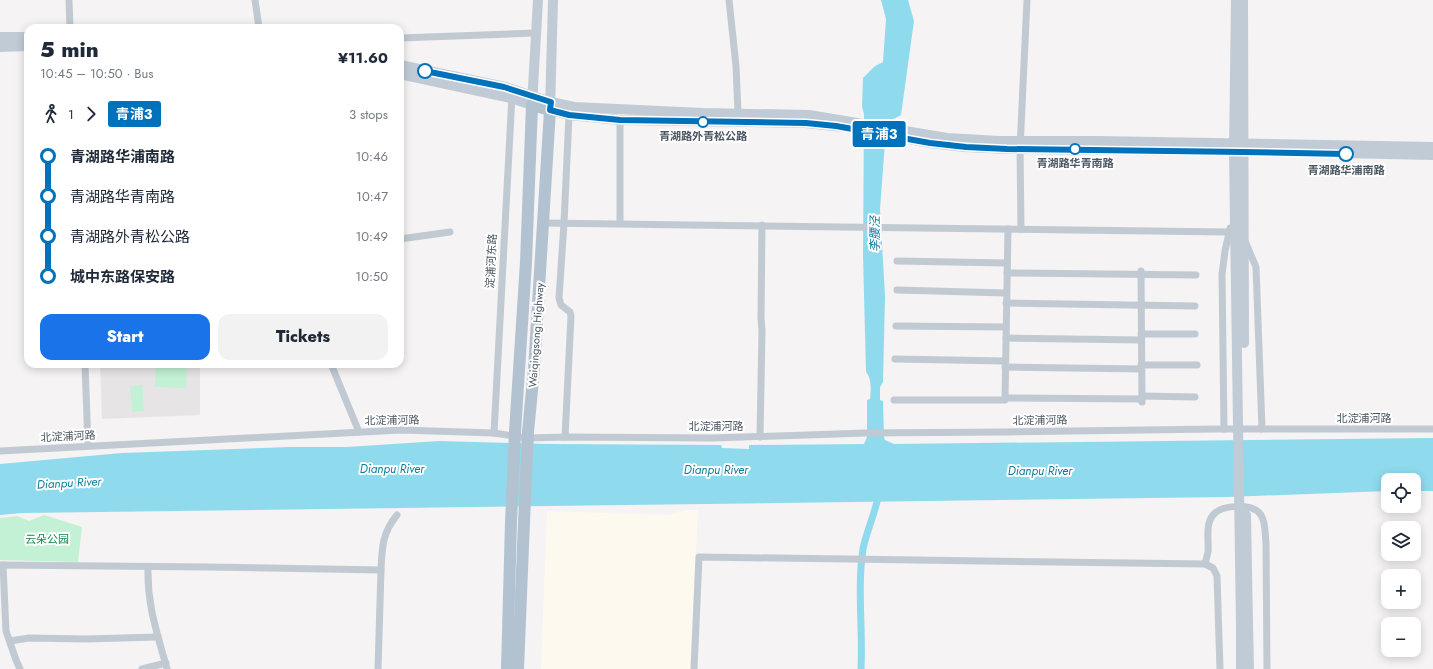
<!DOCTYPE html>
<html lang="en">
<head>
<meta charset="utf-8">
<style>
	:root { --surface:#fff; --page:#f2f2f3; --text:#1f2937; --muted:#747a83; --accent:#1a73e8 }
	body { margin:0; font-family:Jost,"Noto Sans SC",sans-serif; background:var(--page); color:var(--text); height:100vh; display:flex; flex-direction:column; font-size:15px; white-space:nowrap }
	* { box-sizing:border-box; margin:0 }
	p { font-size:13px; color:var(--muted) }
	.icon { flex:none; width:22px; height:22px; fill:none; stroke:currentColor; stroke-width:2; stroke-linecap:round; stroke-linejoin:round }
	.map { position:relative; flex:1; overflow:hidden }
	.drawer { position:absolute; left:24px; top:24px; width:380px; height:344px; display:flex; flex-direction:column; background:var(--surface); border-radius:12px; box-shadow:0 2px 10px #0003 }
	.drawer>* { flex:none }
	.badge { padding:0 8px; border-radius:3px; font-size:14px; line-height:26px }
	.fabs { position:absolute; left:1381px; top:473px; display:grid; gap:8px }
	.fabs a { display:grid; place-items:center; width:40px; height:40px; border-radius:8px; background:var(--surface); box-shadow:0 2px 10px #0003; font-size:20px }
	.map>.badge { position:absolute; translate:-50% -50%; box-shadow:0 0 0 2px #fff }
	.legs { display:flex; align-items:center; gap:6px; height:44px; padding:0 16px; font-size:13px }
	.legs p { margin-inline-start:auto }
	.summary { display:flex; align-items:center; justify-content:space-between; height:68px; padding:0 16px }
	h1 { font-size:22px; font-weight:800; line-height:30px }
	.primary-button { display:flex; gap:8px; margin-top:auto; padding:8px 16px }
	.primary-button a { flex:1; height:46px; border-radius:12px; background:var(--accent); color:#fff; font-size:16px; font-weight:800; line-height:46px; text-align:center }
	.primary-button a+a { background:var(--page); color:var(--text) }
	ul { padding:0 16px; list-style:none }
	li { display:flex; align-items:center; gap:14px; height:40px; font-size:15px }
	li i { display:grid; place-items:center; width:6px; height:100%; margin:0 5px; background:currentColor }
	li i::after { content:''; width:10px; height:10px; margin:-5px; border:3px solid; border-radius:50%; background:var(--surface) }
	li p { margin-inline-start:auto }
	li:first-child i { background:linear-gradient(#0000 50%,currentColor 0) }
	li:last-child i { background:linear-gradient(currentColor 50%,#0000 0) }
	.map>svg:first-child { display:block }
	.commercial { fill:#fdf9ef }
	.education { fill:#e6e4e5 }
	.green { fill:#c3f1d5 }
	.water { fill:#90daee }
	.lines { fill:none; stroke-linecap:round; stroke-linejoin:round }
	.canal { stroke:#90daee; stroke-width:7 }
	.minor { stroke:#c1cad2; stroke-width:7 }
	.secondary { stroke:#c1cbd6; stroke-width:10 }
	.primary { stroke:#b3c2d1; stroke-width:12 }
	.secondary-bridge { stroke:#c1cbd6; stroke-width:10 }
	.primary-bridge { stroke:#b3c2d1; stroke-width:12 }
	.line-1-casing { stroke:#fff; stroke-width:9 }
	.line-1 { stroke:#0072bc; stroke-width:6 }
	.stop-1-dot { fill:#fff; stroke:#0072bc; stroke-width:2 }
	.labels { text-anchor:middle; stroke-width:4; stroke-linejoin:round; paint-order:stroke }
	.stop-label { font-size:11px; font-weight:bold; fill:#4a5661; stroke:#fff }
	.street-label { font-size:11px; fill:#4a5661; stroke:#fff }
	.park-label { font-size:11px; fill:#17864f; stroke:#fff }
	.water-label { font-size:12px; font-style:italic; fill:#0c7c9b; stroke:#fff }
</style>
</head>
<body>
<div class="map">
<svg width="1433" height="669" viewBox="0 0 1433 669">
	<rect width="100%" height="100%" fill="#f5f3f3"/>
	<!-- commercial -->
	<polygon class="commercial" points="686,510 698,510 690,669 541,669 547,511 668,515"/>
	<!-- education -->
	<polygon class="education" points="100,364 200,364 200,415 102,419"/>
	<!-- green -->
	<g class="green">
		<polygon points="156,364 187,364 186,388 155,387"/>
		<polygon points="142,385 144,411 132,412 130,386"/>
		<polygon points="44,515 82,527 78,562 0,560 0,518 17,516 29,521"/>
	</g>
	<!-- water -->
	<path class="water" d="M881,0H908L914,21L901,115L892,120L885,142L880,209L885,296L883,382L880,387V400L883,401L884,437L885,440L894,444L1433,438V491H1414V480H1388V491L1227,497L23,513L0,515V464L122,453L290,447H347L439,441L548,444L721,445L722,448L749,449V445L864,444L867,437V400L870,399C871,391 872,379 866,372L863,255L864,114L862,107L863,78L875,66L883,62L886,19Z"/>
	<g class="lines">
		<!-- canal -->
		<path class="canal" d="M861,669C863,630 857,587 863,549C867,529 876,512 879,492"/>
		<!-- minor -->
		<g class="minor">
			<polyline points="69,0 70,28"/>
			<polyline points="255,0 259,28"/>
			<polyline points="729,0 736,66 738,113"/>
			<polyline points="400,38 536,33"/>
			<polyline points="620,120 620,223"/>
			<polyline points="543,223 1228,232"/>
			<polyline points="1021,229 1020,149 1027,0"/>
			<polyline points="400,239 450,232"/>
			<polyline points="1245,241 1256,267 1262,429"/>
			<polyline points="897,261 1007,263"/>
			<polyline points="1141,271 1142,402"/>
			<polyline points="1007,273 1196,275"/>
			<polyline points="897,290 1006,293"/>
			<polyline points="1006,303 1195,306"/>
			<polyline points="896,326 1006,327"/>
			<polyline points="1141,334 1195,334"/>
			<polyline points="1006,338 1141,340"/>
			<polyline points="895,359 1005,361"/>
			<polyline points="85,364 88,446"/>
			<polyline points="331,364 359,432"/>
			<polyline points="1141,365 1197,365"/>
			<polyline points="1005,367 1141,369"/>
			<polyline points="1142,396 1195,397"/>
			<polyline points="1005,398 1142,399"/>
			<polyline points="894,400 1005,400 1008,229"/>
			<polyline points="1224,429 1222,274 1225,251 1230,228"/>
			<polyline points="494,433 512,95"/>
			<polyline points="565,437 571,316 570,312 561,305 559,298 564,223 569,115"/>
			<polyline points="760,437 762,330 761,319 762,225"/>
			<polyline points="0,451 401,430 494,433 526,438 567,437 713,438 866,433 1004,432 1215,429 1433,429"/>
			<path d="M1205,564C1206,560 1207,556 1208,552C1209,541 1205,525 1213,515C1222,504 1253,503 1261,515C1266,523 1265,534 1266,543L1267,669"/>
			<polyline points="0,565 206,567 381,570 378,669"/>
			<polyline points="3,565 6,631 16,660 20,669"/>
			<path d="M148,567C147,606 157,632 167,669"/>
			<path d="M381,570C382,548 382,533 397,515"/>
			<polyline points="10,641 29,638 86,639 158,637"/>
			<polyline points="142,669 166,663"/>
			<polyline points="694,669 699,557 1205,564 1213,568 1217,576 1220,669"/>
		</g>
		<!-- secondary -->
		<g class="secondary">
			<polyline points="553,0 550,110 569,115 620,120 806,123 843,127"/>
			<polyline points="1236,0 1234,152 1237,358"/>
			<polyline points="1243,0 1244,343"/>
			<polyline points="0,37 28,37"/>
			<polyline points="0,47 28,46"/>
			<polyline points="400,65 505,87 551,102 574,107 703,113 809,115 947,138 999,141 1097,141 1433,147"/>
			<polyline points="400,74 511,98 532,105 538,0"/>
			<polyline points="863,130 930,143 965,147 1007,149 1243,151 1433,155"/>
			<polyline points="1248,623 1249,669"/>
			<polyline points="1241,624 1241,669"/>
		</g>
		<!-- primary -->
		<g class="primary">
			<polyline points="515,432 526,262 532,105 550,110 534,369 528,432"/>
			<polyline points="507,669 511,522"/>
			<polyline points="518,669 524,522"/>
		</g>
		<!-- secondary-bridge -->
		<g class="secondary-bridge">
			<polyline points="1237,358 1241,624"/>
			<polyline points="1246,515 1248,623"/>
		</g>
		<!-- primary-bridge -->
		<g class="primary-bridge">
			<polyline points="511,522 515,432"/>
			<polyline points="524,522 528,432"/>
		</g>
	</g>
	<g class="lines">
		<defs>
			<polyline id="line-1" points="425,71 504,87 551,102 550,110 569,115 620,120 806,123 836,126 930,143 966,147 1007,149 1243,152 1346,154"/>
		</defs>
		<!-- line-1 casing -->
		<use href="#line-1" class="line-1-casing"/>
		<!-- line-1 -->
		<use href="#line-1" class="line-1"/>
	</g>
	<!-- markers -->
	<g class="stop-1-dot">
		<circle cx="425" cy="71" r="7"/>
		<circle cx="703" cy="122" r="5"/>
		<circle cx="1075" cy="149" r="5"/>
		<circle cx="1346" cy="154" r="7"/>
	</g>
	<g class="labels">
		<!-- stop labels -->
		<g class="stop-label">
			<text x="703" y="140">青湖路外青松公路</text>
			<text x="1075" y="167">青湖路华青南路</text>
			<text x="1346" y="174">青湖路华浦南路</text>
		</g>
		<!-- street labels -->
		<g class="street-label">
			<text transform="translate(491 261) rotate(-87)" y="4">淀浦河东路</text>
			<text transform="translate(536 335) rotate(-86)" y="4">Waiqingsong Highway</text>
			<text x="1364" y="422">北淀浦河路</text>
			<text transform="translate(392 420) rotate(-1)" y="4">北淀浦河路</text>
			<text transform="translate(1040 420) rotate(-1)" y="4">北淀浦河路</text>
			<text x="716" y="430">北淀浦河路</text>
			<text transform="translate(68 436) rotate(-3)" y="4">北淀浦河路</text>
		</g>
		<!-- park labels -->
		<g class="park-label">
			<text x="47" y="543">云朵公园</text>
		</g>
		<!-- water labels -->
		<g class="water-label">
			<text transform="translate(875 234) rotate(-90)" y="4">李腰泾</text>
			<text x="392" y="473">Dianpu River</text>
			<text x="716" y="474">Dianpu River</text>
			<text x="1040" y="475">Dianpu River</text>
			<text transform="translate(69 483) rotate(-3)" y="4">Dianpu River</text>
		</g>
	</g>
</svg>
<div class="fabs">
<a><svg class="icon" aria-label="locate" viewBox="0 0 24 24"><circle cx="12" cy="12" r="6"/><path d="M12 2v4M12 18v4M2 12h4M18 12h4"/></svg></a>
<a><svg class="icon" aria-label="layers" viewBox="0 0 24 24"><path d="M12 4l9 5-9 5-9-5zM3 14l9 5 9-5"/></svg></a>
<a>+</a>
<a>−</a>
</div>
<b class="badge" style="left:879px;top:134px;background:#0072bc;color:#fff">青浦3</b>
<section class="drawer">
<div class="summary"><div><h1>5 min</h1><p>10:45 – 10:50 · Bus</p></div><b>¥11.60</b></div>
<div class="legs"><svg class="icon" aria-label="walk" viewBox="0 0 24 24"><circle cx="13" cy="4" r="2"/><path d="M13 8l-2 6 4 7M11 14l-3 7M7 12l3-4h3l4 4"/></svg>1<svg class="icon" aria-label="forward" viewBox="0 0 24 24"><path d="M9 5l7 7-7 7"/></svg><b class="badge" style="background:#0072bc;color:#fff">青浦3</b><p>3 stops</p></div>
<ul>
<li><i style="color:#0072bc"></i><b>青湖路华浦南路</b><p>10:46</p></li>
<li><i style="color:#0072bc"></i><span>青湖路华青南路</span><p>10:47</p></li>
<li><i style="color:#0072bc"></i><span>青湖路外青松公路</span><p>10:49</p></li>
<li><i style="color:#0072bc"></i><b>城中东路保安路</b><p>10:50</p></li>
</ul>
<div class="primary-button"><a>Start</a><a>Tickets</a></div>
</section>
</div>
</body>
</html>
